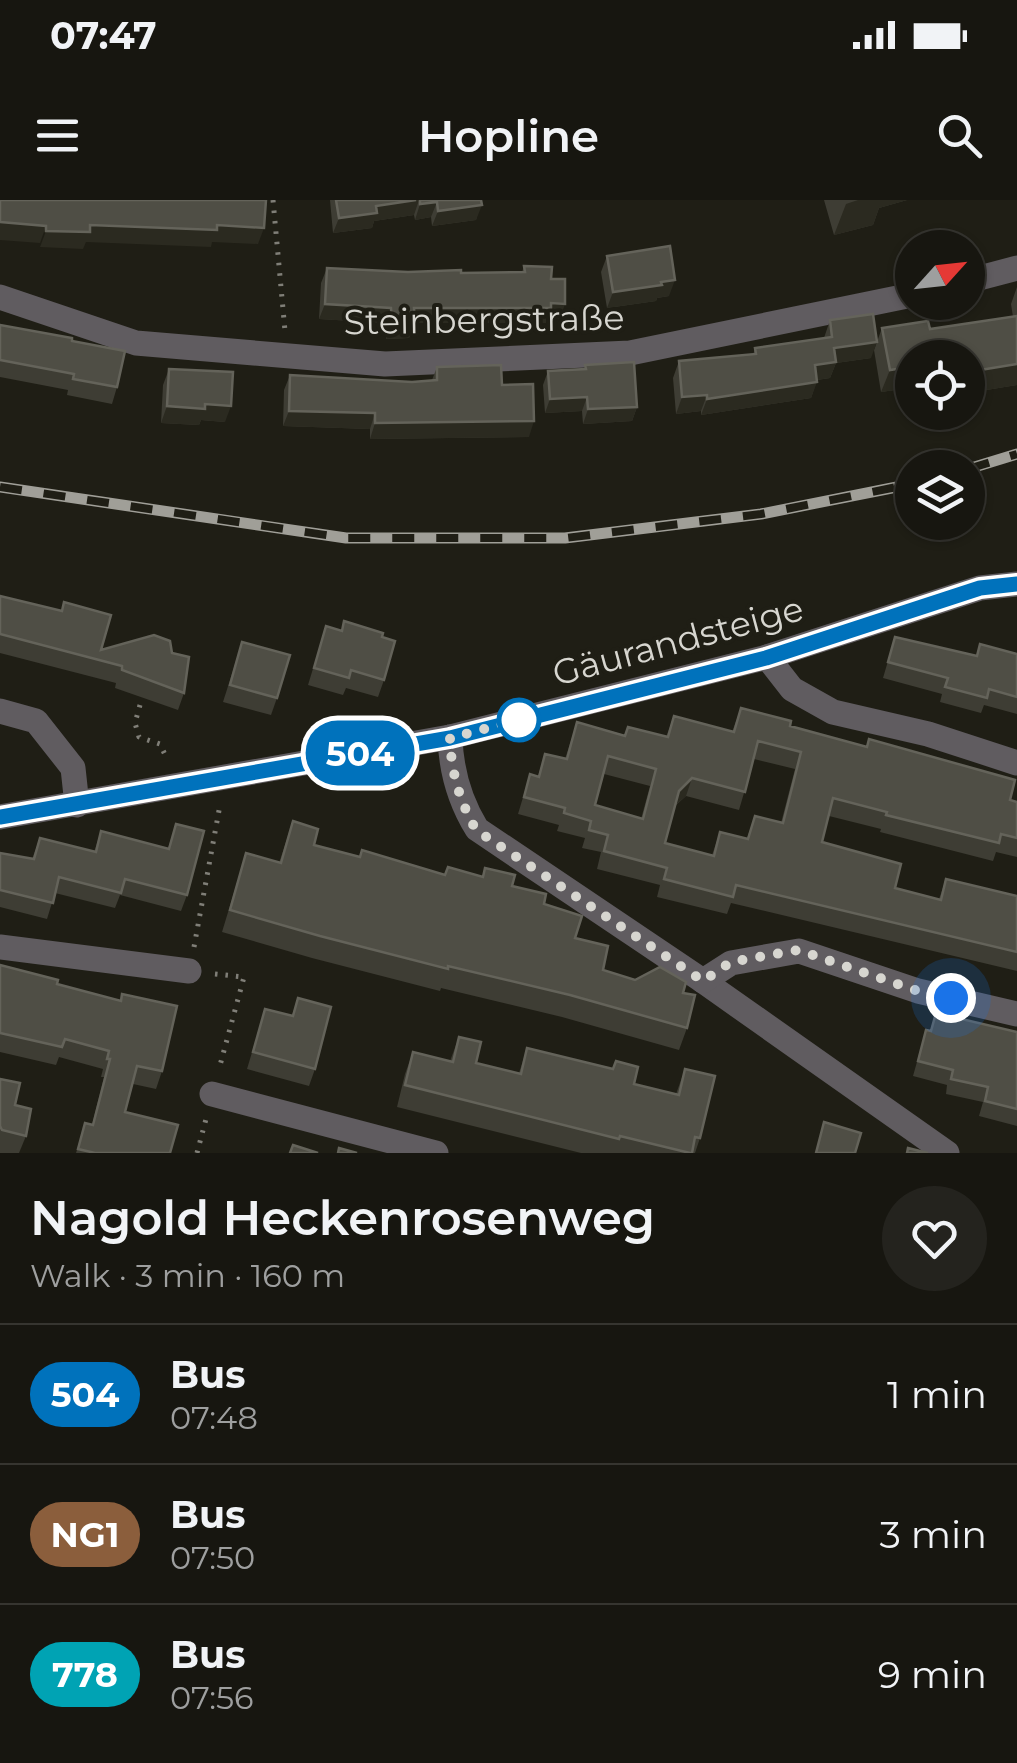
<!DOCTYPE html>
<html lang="en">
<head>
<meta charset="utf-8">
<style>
	:root { --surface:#171610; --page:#24231e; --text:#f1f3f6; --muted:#9e9f9f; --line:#363530 }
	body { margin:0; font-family:Montserrat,sans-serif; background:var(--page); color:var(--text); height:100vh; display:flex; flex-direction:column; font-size:38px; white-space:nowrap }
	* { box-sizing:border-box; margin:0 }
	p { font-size:32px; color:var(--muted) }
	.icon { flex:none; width:55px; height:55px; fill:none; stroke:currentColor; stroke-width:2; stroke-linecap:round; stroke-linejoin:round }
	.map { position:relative; height:953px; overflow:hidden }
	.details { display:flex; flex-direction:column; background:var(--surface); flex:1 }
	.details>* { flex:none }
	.badge { padding:0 20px; border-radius:32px; font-size:35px; line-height:65px }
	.needle { width:65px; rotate:63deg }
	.controls { position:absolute; left:895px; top:30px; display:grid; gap:20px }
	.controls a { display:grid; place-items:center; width:90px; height:90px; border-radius:50%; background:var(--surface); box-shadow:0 2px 8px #0004,0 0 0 2px var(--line); font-size:50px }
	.you { position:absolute; width:50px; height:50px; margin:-25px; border:8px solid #fff; border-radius:50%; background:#1a73e8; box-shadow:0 0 0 15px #1a73e833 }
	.map>.badge { position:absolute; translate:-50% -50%; box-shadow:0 0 0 5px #fff }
	.round { display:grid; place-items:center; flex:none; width:105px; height:105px; border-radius:52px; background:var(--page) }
	.headline { display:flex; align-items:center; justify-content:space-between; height:170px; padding:0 30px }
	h1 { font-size:48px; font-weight:600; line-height:75px }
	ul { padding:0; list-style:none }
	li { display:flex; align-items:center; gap:30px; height:140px; padding:0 30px; border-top:2px solid var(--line) }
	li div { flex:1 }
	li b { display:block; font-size:38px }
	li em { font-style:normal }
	li .badge { min-width:110px; font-weight:700; text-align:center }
	.status { display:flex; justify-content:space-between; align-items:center; height:70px; padding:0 50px; background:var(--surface); direction:ltr }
	.status svg { height:28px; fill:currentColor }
	header { display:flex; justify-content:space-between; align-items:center; height:130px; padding:0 30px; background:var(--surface); font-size:45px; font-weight:600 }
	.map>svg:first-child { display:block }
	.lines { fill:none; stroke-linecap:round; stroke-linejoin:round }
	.path { stroke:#807f78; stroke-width:5; stroke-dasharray:2.5 8; stroke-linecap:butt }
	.minor { stroke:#605c60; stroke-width:25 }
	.rail-casing { stroke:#a09f98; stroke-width:11 }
	.rail { stroke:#1f1e15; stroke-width:8; stroke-dasharray:22; stroke-linecap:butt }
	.wall { fill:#3e3d34; fill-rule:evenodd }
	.shaded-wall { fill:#2b2a20 }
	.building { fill:#4f4e45; stroke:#64635a; stroke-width:2.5; fill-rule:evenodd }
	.line-casing { stroke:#fff; stroke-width:22 }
	.line { stroke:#0072bc; stroke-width:15 }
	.walk { stroke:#d7d6d0; stroke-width:10; stroke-dasharray:0 18 }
	.stop-dot { fill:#fff; stroke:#0072bc; stroke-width:5 }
	.labels { text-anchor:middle; stroke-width:8; stroke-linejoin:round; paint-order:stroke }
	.street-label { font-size:35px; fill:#d7d6d0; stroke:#1f1e15 }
</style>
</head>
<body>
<div class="status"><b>07:47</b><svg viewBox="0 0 49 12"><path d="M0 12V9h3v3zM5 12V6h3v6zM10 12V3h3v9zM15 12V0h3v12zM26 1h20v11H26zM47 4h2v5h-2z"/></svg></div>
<header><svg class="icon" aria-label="menu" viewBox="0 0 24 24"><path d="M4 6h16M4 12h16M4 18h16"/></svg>Hopline<svg class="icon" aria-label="search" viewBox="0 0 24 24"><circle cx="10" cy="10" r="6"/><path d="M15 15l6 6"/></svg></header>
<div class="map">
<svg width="1017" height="953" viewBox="0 0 1017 953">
	<rect width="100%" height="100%" fill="#1f1e15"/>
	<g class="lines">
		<!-- path -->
		<g class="path">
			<polyline points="273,0 285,131"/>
			<polyline points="140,505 135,523 139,537 160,544 167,559"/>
			<polyline points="194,747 220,605"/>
			<polyline points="215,774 244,777 219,869"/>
			<polyline points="197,953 206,919"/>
		</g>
		<!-- minor -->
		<g class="minor">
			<polyline points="968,81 1017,68"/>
			<polyline points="0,97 136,143 385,164 630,153 912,95"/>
			<polyline points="767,457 792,489 833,512 928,534 1017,563"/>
			<polyline points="0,511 36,521 73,568 77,605"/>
			<path d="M450,537C451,571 459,600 477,629L703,781L947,953"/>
			<polyline points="0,617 450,537 767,457 980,388 1017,384"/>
			<polyline points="0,747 189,771"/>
			<polyline points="703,781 731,763 799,751 918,791 1017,814"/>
			<polyline points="212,894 436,953"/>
		</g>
		<defs>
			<g id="rail">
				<polyline points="968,269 1017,254"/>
				<polyline points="0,287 346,338 565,338 761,314 912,284"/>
			</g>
		</defs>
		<!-- rail casing -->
		<use href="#rail" class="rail-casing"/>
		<!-- rail -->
		<use href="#rail" class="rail"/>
	</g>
	<!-- wall -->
	<g class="wall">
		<polygon points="330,0 481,0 476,20 432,26 431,17 415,20 414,15 374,21 372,28 333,33"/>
		<polygon points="824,0 907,0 879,8 873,25 834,35"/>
		<polygon points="607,56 669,96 657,98 656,101 607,108 601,72"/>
		<polygon points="524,66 551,79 560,119 547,118 546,123 414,123 409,138 386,139 386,123 319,119 321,83 327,68 408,72 461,73 522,72"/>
		<polygon points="1017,87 1017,185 968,193 968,158 912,158 912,192 903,193 902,189 881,192 874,150 882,128 930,129 1013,117 1011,104"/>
		<polygon points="830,120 871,158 836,163 830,178 817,180 811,198 701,215 701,211 676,214 673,178 679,161 753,155 755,148 824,138"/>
		<polygon points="0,125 72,141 117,187 112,204 67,195 68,190 0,177"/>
		<polygon points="585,165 637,207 632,221 583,224 582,211 545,213 543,185 548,171 584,169"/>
		<polygon points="437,167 502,185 529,237 370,239 370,229 283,226 284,190 290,175 412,182 432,180"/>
		<polygon points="169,169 225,222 201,220 199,225 161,223 163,185"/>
		<polygon points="0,396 101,450 172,453 184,493 178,510 115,488 116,483 0,453"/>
		<polygon points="326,426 341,431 382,437 384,480 378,497 346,488 343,495 308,485"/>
		<polygon points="895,437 976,456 980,444 1017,454 1017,514 984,505 981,513 940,502 942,494 883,478"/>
		<polygon points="242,442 277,498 271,515 223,502"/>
		<path d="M741,508L790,526L1017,602V657L996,652L993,661L880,632L881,629L829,616L822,642L895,688L939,699L946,679L1017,696V771L731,703L727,714L657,697L660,685L597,669L601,652L582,648L585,638L557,631L559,625L518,614L530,574L538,576L545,554L565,559L577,522L625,535L628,527L666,537L674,516L732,532ZM754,559L795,569L781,623L755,616L747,638L720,632L712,655L665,643L675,606L686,596L739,610ZM604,574L650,586L641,619L595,605Z"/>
		<polygon points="293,621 314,645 360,657 362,650 445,675 482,677 485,668 544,704 603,770 683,793 687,828 679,850 562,817 441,788 440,791 312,758 222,732 246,653 279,663"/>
		<polygon points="176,624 187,695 181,711 120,695 115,708 55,693 47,719 0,707 0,653 32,659 40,638 94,652 101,631 168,648"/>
		<polygon points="0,765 57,784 120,800 122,794 162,871 156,889 133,884 125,912 170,953 76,953 85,923 92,925 104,877 101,877 103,869 59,857 56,865 0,852"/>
		<polygon points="298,798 315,869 309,886 247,869 265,809 292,815"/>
		<polygon points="936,813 1017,832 1017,926 979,916 983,902 946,894 947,885 913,876 926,830 930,831"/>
		<polygon points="459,837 476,863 519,873 527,848 634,884 676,894 685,869 700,938 695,953 581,953 397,907 405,874 413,852 450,861"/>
		<polygon points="0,879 15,905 26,936 19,953 0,953"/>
	</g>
	<!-- shaded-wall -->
	<g class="shaded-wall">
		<polygon points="419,0 414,15 374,21 372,28 333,33 339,18 376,6"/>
		<polygon points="858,0 907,0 879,8 873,25 834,35 846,4"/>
		<polygon points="437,2 431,17 415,20 420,4"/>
		<polygon points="482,5 476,20 432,26 438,11"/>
		<polygon points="0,22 46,26 40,43 0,40"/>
		<polygon points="90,25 217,25 264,28 258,44 212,42 211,47 86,42 83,49 40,47 46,31"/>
		<polygon points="675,80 669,96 657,98 656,101 607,108 613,92"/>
		<polygon points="551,103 565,104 560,119 547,118 546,123 414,123 409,138 386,139 392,123 414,108"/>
		<polygon points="325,104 391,108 386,123 319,119"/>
		<polygon points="877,142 871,158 836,163 830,178 809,181 815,165 834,148"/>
		<polygon points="1017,164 1017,185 968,193 968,172"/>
		<polygon points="910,167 902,189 881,192 890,170"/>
		<polygon points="911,171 912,171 912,192 903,193"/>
		<polygon points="817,182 811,198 701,215 707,199"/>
		<polygon points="707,195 701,211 676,214 682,197"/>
		<polygon points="587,197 582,211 545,213 550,199"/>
		<polygon points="205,204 231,206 225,222 201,220 199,225 161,223 167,206"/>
		<polygon points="637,207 632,221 583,224 588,209"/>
		<polygon points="289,211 375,213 370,229 283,226"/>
		<polygon points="534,221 529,237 370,239 375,223"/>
		<polygon points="692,578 686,596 672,608 679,591"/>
	</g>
	<!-- building -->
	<g class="building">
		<polygon points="0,0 266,0 264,28 217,25 217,30 90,25 90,32 46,31 46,26 0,22"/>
		<polygon points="336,0 416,0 376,6 377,13 339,18"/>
		<polygon points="420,0 481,0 482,5 438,11 437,2 420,4"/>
		<polygon points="670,46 675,80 661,82 662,85 613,92 607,56"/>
		<polygon points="524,66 552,67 551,79 565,79 565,104 551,103 551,108 414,108 415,123 392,123 391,108 325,104 327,68 408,72 461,70 461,73 525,72"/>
		<polygon points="873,114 877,142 834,148 836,162 815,165 817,182 707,199 707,195 682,197 679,161 756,154 755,148 832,137 830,120"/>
		<polygon points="1017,116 1017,164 968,172 968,158 912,158 912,171 911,171 910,167 890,170 882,128 928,121 930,129"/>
		<polygon points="0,125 72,138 72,141 125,151 117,187 73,179 74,174 0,160"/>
		<polygon points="634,162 637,207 588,209 587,197 550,199 548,171 586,169 585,165"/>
		<polygon points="501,165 502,185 533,184 534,221 375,223 375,213 289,211 290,175 412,182 437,180 437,167"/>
		<polygon points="169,169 233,172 231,206 205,204 205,209 167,206"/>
		<polygon points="0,396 62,411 64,402 111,415 101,450 154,435 170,441 172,453 189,457 184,493 122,470 122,466 0,434"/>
		<polygon points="344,421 383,433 382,437 395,441 384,480 351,470 349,478 314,468 326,426 342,431"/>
		<polygon points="895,437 977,456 980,444 1017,454 1017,497 989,489 987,498 945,487 948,478 888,462"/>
		<polygon points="242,442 290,455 277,498 230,485"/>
		<path d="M741,508L791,521L790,526L867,547L869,539L1015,580L1010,600L1017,602V638L1001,634L999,643L886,615L887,612L833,598L822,642L901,664L895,688L941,700L946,679L1017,696V752L736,685L733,697L664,679L667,668L604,651L608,635L589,630L591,621L564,613L565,608L524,597L530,574L539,577L545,554L567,559L577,522L625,536L628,527L668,537L674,516L734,532ZM758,541L801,552L783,623L755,616L748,639L720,632L714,656L665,643L679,591L692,578L745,592ZM608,556L656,569L643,619L595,605Z"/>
		<polygon points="293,621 318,629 314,645 360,657 362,650 445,675 448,667 483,677 485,668 515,675 512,686 546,694 544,704 582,716 575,738 608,746 603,770 635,780 660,767 686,782 683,793 695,795 687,828 570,795 448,766 448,769 320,736 230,710 246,653 281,663"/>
		<polygon points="176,624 204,631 187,695 125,679 121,693 59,677 53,703 0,690 0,653 34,659 40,638 96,652 101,631 169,649"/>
		<polygon points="0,765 58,780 57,784 121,801 122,794 177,806 162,871 137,866 125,912 178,925 170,953 95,953 78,949 85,923 93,925 110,859 107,859 109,851 65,839 62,847 0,833"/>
		<polygon points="298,798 331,807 315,869 253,852 265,809 293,816"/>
		<polygon points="936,813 1017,832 1017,909 985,901 988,887 951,879 953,870 918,861 926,830 931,831"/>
		<polygon points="459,837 481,842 476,863 521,874 527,848 613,869 616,861 638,867 634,884 679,895 685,869 715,876 700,938 695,937 692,953 690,953 620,936 619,939 405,885 413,852 453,862"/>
		<polygon points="0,879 20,883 15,905 31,909 26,936 2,930 0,926"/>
		<polygon points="824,922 861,933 855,953 816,953"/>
		<polygon points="293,945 318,953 290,953"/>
		<polygon points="339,948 357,953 338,953"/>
		<polygon points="908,948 928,953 907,953"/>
	</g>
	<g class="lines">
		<defs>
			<polyline id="line" points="0,617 450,538 766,458 980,388 1017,384"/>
		</defs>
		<!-- line casing -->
		<use href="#line" class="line-casing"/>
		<!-- line -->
		<use href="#line" class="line"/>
		<!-- walk -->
		<path class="walk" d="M519,520L450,538C451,571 459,600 476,630L703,781L731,762L798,750L918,791L951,798"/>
	</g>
	<!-- markers -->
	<circle class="stop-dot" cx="519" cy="520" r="20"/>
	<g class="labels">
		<!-- street labels -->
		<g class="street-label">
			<text transform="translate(484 120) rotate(-1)" y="12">Steinbergstraße</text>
			<text transform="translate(678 441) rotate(-15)" y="12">Gäurandsteige</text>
		</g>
	</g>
</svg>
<div class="controls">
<a><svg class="needle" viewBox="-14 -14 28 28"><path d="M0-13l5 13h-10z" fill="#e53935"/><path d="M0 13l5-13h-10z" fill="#9e9f9f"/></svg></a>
<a><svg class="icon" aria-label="locate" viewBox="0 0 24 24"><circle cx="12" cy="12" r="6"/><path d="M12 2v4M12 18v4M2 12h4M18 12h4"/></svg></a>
<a><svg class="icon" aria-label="layers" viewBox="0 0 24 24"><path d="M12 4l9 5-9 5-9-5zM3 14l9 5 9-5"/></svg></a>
</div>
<div class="you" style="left:951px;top:798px"></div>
<b class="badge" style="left:360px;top:553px;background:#0072bc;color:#fff">504</b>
</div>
<section class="details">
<div class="headline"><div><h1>Nagold Heckenrosenweg</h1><p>Walk · 3 min · 160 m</p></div><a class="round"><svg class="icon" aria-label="heart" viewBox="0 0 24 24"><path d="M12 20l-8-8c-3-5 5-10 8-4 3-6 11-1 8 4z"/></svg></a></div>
<ul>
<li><span class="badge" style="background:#0072bc;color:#fff">504</span><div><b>Bus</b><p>07:48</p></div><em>1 min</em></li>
<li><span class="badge" style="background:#8b5e3c;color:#fff">NG1</span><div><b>Bus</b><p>07:50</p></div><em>3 min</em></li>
<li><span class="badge" style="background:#00a3b4;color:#fff">778</span><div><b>Bus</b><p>07:56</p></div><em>9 min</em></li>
</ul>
</section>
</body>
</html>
